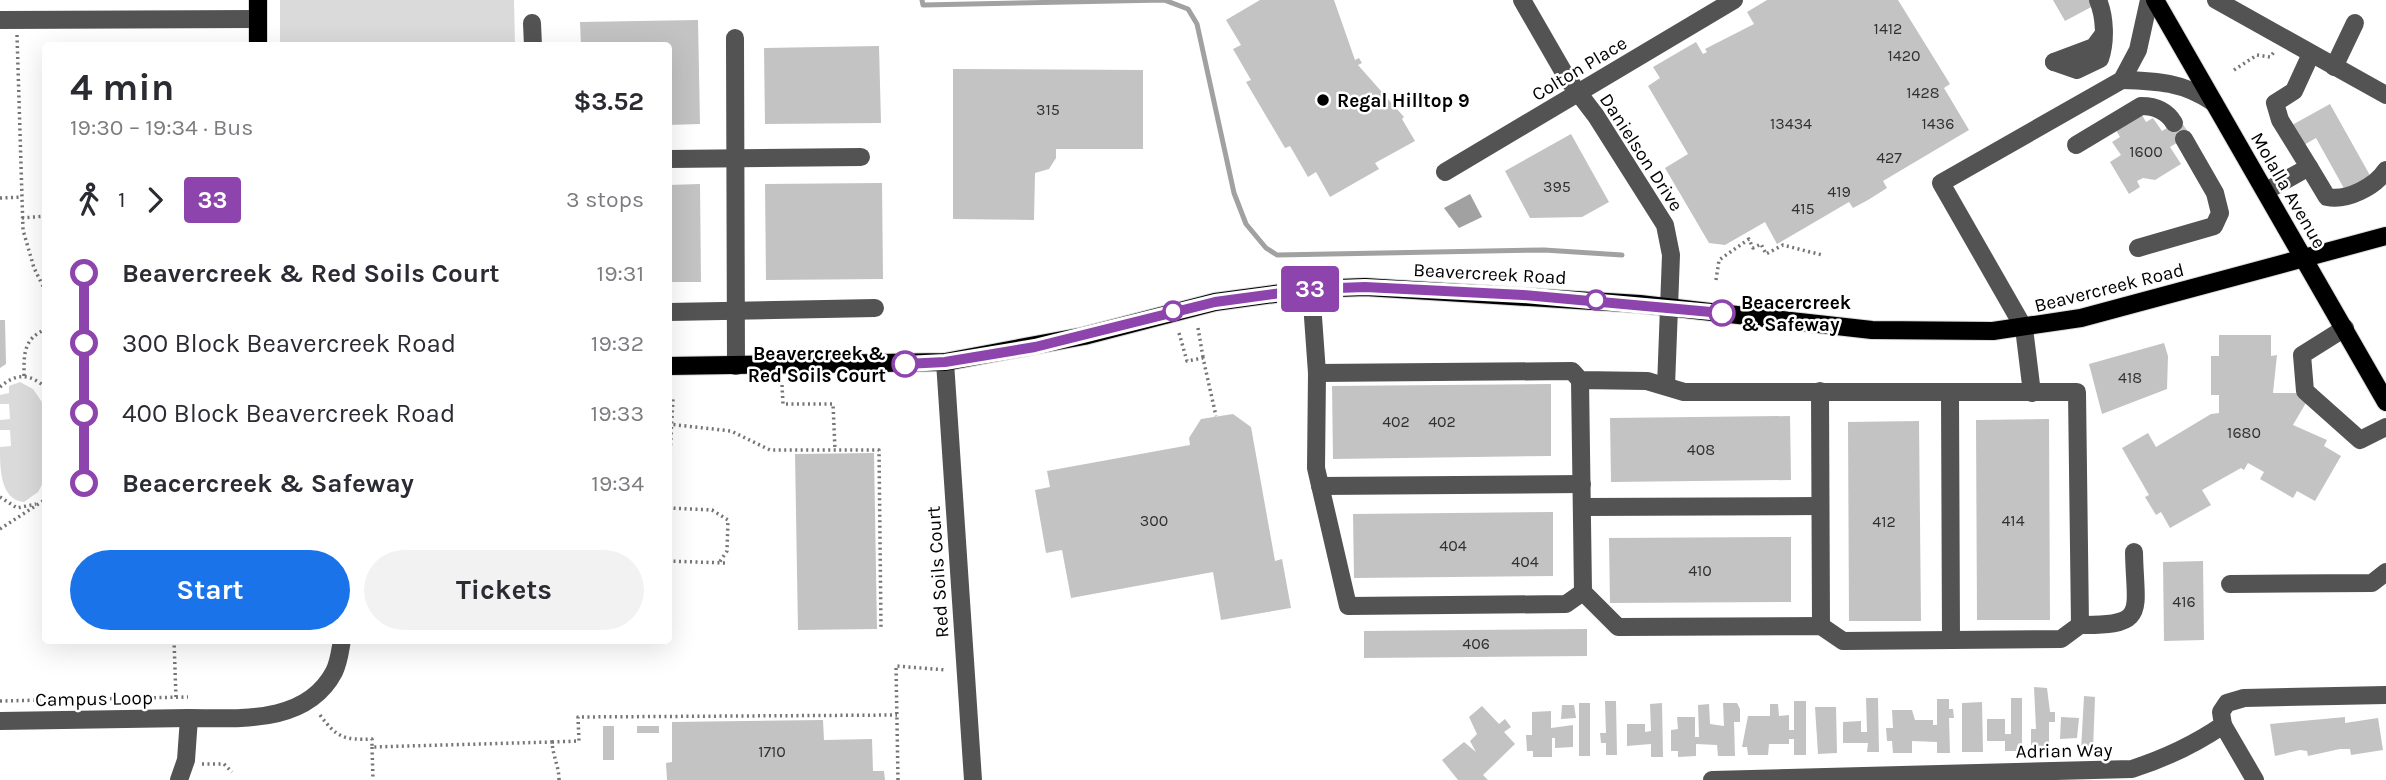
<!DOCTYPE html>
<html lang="en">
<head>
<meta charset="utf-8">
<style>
	:root { --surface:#fff; --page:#f2f2f3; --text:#2b2b33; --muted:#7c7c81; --accent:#1a73e8 }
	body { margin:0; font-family:Karla,sans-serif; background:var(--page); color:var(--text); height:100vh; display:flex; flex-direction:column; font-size:26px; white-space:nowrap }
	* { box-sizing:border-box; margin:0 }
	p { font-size:23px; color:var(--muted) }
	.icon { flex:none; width:38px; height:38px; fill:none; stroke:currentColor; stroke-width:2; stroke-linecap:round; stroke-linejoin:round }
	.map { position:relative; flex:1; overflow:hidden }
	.details { position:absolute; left:42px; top:42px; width:630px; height:602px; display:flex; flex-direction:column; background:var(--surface); border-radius:7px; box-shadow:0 7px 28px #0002 }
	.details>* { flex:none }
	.badge { padding:0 14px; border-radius:5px; font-size:24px; line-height:46px }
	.map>.badge { position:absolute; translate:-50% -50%; box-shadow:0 0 0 4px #fff }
	.legs { display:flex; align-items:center; gap:10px; height:77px; padding:0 28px; font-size:23px }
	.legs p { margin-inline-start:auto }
	.summary { display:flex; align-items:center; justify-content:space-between; height:119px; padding:0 28px }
	h1 { font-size:38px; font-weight:700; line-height:52px }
	.action { display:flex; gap:14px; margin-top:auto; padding:14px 28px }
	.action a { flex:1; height:80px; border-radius:42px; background:var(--accent); color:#fff; font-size:28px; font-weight:700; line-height:80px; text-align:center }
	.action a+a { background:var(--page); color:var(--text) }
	ul { padding:0 28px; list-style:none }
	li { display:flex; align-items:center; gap:24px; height:70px; font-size:26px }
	li i { display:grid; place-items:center; width:10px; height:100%; margin:0 9px; background:currentColor }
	li i::after { content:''; width:18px; height:18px; margin:-9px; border:5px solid; border-radius:50%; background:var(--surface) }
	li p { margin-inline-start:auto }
	li:first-child i { background:linear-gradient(#0000 50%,currentColor 0) }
	li:last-child i { background:linear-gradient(currentColor 50%,#0000 0) }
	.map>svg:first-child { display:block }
	.green { fill:#dadada }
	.water { fill:#a1a1a1 }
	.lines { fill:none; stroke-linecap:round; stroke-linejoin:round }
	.stream { stroke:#a1a1a1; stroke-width:5 }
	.building { fill:#c3c3c3 }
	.major-casing { stroke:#dbdbdb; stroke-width:20 }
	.path { stroke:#757575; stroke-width:3.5; stroke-dasharray:2 3.5; stroke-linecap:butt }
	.minor { stroke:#535353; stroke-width:18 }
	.major { stroke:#000; stroke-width:18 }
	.line-1-casing { stroke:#fff; stroke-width:16 }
	.line-1 { stroke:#8e44ad; stroke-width:10 }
	.poi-dot { fill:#000; stroke:#fff; stroke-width:2.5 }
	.stop-1-dot { fill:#fff; stroke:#8e44ad; stroke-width:3.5 }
	.labels { text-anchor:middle; stroke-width:5; stroke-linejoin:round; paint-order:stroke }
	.number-label { font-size:16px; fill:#313131 }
	.street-label { font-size:19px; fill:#000; stroke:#fff }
	.poi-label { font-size:19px; font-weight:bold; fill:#000; stroke:#fff; text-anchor:start }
	.stop-label { font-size:19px; font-weight:bold; fill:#000; stroke:#fff; text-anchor:start }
</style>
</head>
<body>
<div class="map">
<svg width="2386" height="780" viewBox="0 0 2386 780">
	<rect width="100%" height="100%" fill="#fff"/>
	<!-- green -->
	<g class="green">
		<polygon points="280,0 514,0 515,45 280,45"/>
		<path d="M20,382L33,389L46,408L45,479L38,492L24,502C0,500 0,468 0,447L11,446L10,430H0V420L10,419L9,404H0V395L9,393V386Z"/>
	</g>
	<!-- water -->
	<polygon class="water" points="1470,194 1482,217 1459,228 1444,208"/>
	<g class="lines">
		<!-- stream -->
		<polyline class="stream" points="922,0 923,5 1164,0 1188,9 1197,24 1234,193 1246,224 1266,248 1277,255 1544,250 1622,255"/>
	</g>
	<!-- building -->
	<g class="building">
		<polygon points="1260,0 1334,0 1355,60 1359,58 1362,63 1358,65 1404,117 1402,119 1415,141 1375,163 1379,169 1330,197 1316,172 1308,177 1290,146 1285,148 1246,82 1251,80 1233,49 1241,45 1226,20"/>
		<polygon points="1767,0 1898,0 1950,84 1944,88 1969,130 1883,181 1887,188 1868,200 1853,208 1849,202 1777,244 1765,222 1725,245 1709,243 1665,168 1688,154 1648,86 1660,78 1653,67 1696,42 1703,54 1707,52 1705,49 1754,24 1747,12"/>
		<polygon points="2053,0 2092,0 2095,5 2065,21"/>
		<polygon points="698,20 700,124 668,125 668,46 581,46 580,22"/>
		<polygon points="879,46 881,123 765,124 764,48"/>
		<polygon points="953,69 1143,70 1143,149 1056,149 1056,158 1049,169 1035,173 1034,220 953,219"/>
		<polygon points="2330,104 2372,179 2346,192 2316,138 2304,145 2292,125"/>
		<polygon points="2142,115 2146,122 2153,118 2162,131 2180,120 2190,135 2170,147 2181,164 2155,180 2143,178 2137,181 2140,187 2129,194 2110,162 2121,155 2112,142 2120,137 2116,130"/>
		<polygon points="1571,134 1609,202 1582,217 1530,218 1505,171"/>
		<polygon points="882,183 883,279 766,280 765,184"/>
		<polygon points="700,184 701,282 668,282 668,185"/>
		<polygon points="0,320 5,320 6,364 0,368"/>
		<polygon points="2219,335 2271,335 2271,356 2277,355 2273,393 2302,393 2307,401 2293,425 2327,440 2324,446 2341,456 2315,501 2297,491 2293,498 2260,479 2264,472 2248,463 2244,470 2241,468 2202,490 2211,505 2170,528 2161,512 2156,515 2145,497 2149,495 2122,448 2148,433 2156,447 2211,414 2219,413 2219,395 2211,395 2211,356 2219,356"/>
		<polygon points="2164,343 2168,356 2167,389 2102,414 2089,364"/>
		<polygon points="1551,384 1551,456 1333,459 1332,386"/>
		<polygon points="1233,414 1251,427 1275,561 1282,559 1291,608 1221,620 1213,572 1071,598 1062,550 1046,553 1035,490 1050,487 1047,471 1190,445 1189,438 1201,419"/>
		<polygon points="1790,416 1791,480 1611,482 1610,418"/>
		<polygon points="2049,419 2050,620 1977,620 1976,420"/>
		<polygon points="1919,421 1921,621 1849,621 1848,422"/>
		<polygon points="874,453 877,629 798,630 795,454"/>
		<polygon points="1553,512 1553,576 1354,578 1353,514"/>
		<polygon points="1791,537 1791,602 1610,603 1609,538"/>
		<polygon points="2203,561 2204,640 2164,641 2163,562"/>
		<polygon points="1587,629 1587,656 1364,658 1364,631"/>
		<polygon points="2034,687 2047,688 2050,712 2055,712 2055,722 2049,722 2049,752 2036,751 2036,745 2031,745 2031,729 2036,729"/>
		<polygon points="2084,696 2095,697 2093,750 2081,750"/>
		<polygon points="1866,698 1878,698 1879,752 1867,752 1868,743 1843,743 1843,722 1861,721 1861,732 1867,732"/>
		<polygon points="2011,698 2022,698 2022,751 2005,751 2005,741 1987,741 1987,719 2005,719 2005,734 2011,734"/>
		<polygon points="1937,699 1949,699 1949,709 1953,709 1954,718 1949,718 1950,753 1937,753 1937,742 1912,741 1912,753 1893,753 1892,741 1887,741 1886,728 1893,728 1892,710 1912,710 1915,720 1933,720 1933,725 1937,725"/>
		<polygon points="1605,701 1616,701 1617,755 1606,755 1606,743 1601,743 1600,733 1606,733"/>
		<polygon points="1794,701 1806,701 1806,755 1794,755 1794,739 1789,739 1789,744 1769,744 1768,755 1748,755 1747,747 1742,747 1748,716 1770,716 1770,704 1778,704 1779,716 1789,715 1789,730 1794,730"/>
		<polygon points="1982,702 1983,752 1962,752 1962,703"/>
		<rect x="1579" y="703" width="11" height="53"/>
		<polygon points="1662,703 1663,757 1651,757 1651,744 1627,746 1627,724 1645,724 1645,732 1651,731 1650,704"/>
		<polygon points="1723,703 1737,703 1740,709 1740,722 1734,722 1735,756 1718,756 1717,745 1696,744 1696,756 1678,757 1678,751 1671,751 1671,730 1678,729 1677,717 1695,717 1695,737 1699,737 1698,705 1709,704 1710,724 1724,726"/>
		<polygon points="1562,705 1574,705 1576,718 1561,719"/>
		<polygon points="1482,706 1499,724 1505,719 1511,727 1504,732 1515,744 1483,775 1488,780 1458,780 1442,760 1464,742 1476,752 1470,741 1477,734 1469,717"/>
		<polygon points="1815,707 1836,707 1837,753 1818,754"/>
		<polygon points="1551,711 1551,728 1573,725 1573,747 1555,748 1555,738 1552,738 1552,757 1533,757 1533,751 1527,751 1526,735 1532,735 1532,712"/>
		<polygon points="2061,717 2079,718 2077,738 2060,739"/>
		<polygon points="2345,717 2345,723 2378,718 2383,750 2351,755 2350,749 2340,749 2308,756 2307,751 2300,750 2275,756 2270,724"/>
		<polygon points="823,720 824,740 872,739 873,771 884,771 885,780 667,780 666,763 672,762 672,722"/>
		<rect x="603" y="726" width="11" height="34"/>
		<rect x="637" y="726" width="22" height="7"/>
	</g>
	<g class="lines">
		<defs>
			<g id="major">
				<polyline points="258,0 258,46"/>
				<polyline points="2155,0 2386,402"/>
				<polyline points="668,366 945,362 1084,336 1215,302 1311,289 1365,287 1640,304 1872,330 1993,331 2081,318 2386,236"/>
			</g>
		</defs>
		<!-- major casing -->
		<use href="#major" class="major-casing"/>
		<!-- path -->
		<g class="path">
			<polyline points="17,35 23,230 34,268 46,292"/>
			<polyline points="195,43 195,46"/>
			<polyline points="2234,70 2257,55 2270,57 2274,52"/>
			<polyline points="0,198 22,197"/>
			<polyline points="22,218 46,216"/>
			<polyline points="1716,280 1719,260 1749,239 1753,248 1761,244 1766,254 1783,245 1822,255"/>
			<polyline points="1198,328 1203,357"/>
			<polyline points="1179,333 1187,361 1203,358 1216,416"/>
			<path d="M24,376C24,354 23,339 46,329"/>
			<polyline points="782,385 783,404 833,404 835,450"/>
			<path d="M0,387C16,373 30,373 46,388"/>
			<polyline points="668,400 673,399 668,492"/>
			<polyline points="668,424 731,431 770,450 879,450 881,628"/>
			<polyline points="0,497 17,508 36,504"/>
			<polyline points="668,508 712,510 728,520 727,551 719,563"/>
			<polyline points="0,529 46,499"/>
			<polyline points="668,561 726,563"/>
			<polyline points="174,640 176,698"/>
			<polyline points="0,701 188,697"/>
			<path d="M320,715C337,738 344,740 372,739V747L552,742C553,757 559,766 559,780"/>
			<polyline points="552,742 579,741 578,717 897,715"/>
			<polyline points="372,747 373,780"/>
			<polyline points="202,764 224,764 232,772"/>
			<polyline points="898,780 896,666 946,670"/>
		</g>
		<!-- minor -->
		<g class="minor">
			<polyline points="1522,0 1567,78 1596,116 1665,225 1671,255 1666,386"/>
			<polyline points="2216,0 2386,95"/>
			<polyline points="0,20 258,19"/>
			<polyline points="532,23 533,46"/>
			<polyline points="735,38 736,366"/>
			<path d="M2054,62L2077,70L2100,59C2106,41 2105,17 2098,0"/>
			<polyline points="2054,62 2094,47 2103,35"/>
			<polyline points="2334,67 2355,23"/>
			<path d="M2122,80C2157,81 2184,82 2214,103"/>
			<path d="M2076,145L2141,106C2155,106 2167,111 2174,123"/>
			<polyline points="668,159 861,157"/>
			<path d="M2309,167L2327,197C2347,201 2375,187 2386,170"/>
			<polyline points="1445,172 1734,0"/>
			<polyline points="2266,191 2309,167 2280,120 2275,103 2294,91 2311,54"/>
			<polyline points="2138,248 2214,226 2220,213 2215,193 2184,139"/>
			<polyline points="1311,289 1317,373 1316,468 1348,606 1566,604 1583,592"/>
			<polyline points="668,312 875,308"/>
			<polyline points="2345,328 2302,355 2305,391 2360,440 2386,427"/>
			<polyline points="945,362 973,780"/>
			<polyline points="1317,373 1572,371 1580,380 1583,592 1618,627 1821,626 1843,641 2061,639 2080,625 2077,392 1684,392 1647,381 1580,380"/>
			<polyline points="1820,391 1821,626"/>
			<polyline points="1950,393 1951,640"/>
			<polyline points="2032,393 2024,328 1941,183 2122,80 2138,50 2149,0"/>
			<polyline points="1320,486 1582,484"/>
			<polyline points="1582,507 1820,506"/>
			<polyline points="2230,584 2372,583 2386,572"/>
			<path d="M2080,625C2149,626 2135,612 2134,552"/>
			<polyline points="0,721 189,718"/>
			<polyline points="2223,725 2255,780"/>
			<path d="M179,780L186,760L189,718C238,718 306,725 334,672C339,662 340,651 342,640"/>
			<path d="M1712,780L2132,769C2166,758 2194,745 2223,725L2221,712L2227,703L2244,698L2386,695"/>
		</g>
		<!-- major -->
		<use href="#major" class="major"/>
	</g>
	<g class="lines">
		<defs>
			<polyline id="line-1" points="905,364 945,362 1035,347 1215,302 1311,289 1365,287 1523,295 1722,313"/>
		</defs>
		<!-- line-1 casing -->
		<use href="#line-1" class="line-1-casing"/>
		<!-- line-1 -->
		<use href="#line-1" class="line-1"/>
	</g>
	<!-- markers -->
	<circle class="poi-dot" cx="1323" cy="100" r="7"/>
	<g class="stop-1-dot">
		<circle cx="1596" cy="300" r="9"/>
		<circle cx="1173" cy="311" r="9"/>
		<circle cx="1722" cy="313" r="12"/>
		<circle cx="905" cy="364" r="12"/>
	</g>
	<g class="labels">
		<!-- number labels -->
		<g class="number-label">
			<text x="1888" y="34">1412</text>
			<text x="1904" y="61">1420</text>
			<text x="1923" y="98">1428</text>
			<text x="1048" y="115">315</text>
			<text x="1791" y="129">13434</text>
			<text x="1938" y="129">1436</text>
			<text x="2146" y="157">1600</text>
			<text x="1889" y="163">427</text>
			<text x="1557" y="192">395</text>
			<text x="1839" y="197">419</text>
			<text x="1803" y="214">415</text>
			<text x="2130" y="383">418</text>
			<text x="1396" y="427">402</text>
			<text x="1442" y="427">402</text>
			<text x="2244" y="438">1680</text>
			<text x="1701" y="455">408</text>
			<text x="1154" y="526">300</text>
			<text x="2013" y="526">414</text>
			<text x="1884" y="527">412</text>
			<text x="1453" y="551">404</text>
			<text x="1525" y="567">404</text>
			<text x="1700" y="576">410</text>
			<text x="2184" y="607">416</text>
			<text x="1476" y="649">406</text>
			<text x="772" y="757">1710</text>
		</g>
		<!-- street labels -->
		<g class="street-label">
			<text transform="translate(1579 68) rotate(-31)" y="7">Colton Place</text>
			<text transform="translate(1642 152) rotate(57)" y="7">Danielson Drive</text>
			<text transform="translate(2289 190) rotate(60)" y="7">Molalla Avenue</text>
			<text transform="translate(1490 273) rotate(3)" y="7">Beavercreek Road</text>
			<text transform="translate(2109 287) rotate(-14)" y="7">Beavercreek Road</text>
			<text transform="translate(937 572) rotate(-94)" y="7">Red Soils Court</text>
			<text transform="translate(94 698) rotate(-1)" y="7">Campus Loop</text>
			<text transform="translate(2064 750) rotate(-1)" y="7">Adrian Way</text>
		</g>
		<!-- poi labels -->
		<g class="poi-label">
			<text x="1337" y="107">Regal Hilltop 9</text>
		</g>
		<!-- stop labels -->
		<g class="stop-label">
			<text x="1741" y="309">Beacercreek<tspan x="1741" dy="22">&amp; Safeway</tspan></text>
			<text x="886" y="360" text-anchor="end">Beavercreek &amp;<tspan x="886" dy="22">Red Soils Court</tspan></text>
		</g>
	</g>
</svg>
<b class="badge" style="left:1310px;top:289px;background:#8e44ad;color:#fff">33</b>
<section class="details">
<div class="summary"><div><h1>4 min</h1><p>19:30 – 19:34 · Bus</p></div><b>$3.52</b></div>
<div class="legs"><svg class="icon" aria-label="walk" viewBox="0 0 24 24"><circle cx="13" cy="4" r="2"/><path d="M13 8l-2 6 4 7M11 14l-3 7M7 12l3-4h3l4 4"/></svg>1<svg class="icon" aria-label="forward" viewBox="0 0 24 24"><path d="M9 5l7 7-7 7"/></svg><b class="badge" style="background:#8e44ad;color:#fff">33</b><p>3 stops</p></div>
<ul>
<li><i style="color:#8e44ad"></i><b>Beavercreek &amp; Red Soils Court</b><p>19:31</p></li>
<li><i style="color:#8e44ad"></i><span>300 Block Beavercreek Road</span><p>19:32</p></li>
<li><i style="color:#8e44ad"></i><span>400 Block Beavercreek Road</span><p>19:33</p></li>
<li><i style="color:#8e44ad"></i><b>Beacercreek &amp; Safeway</b><p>19:34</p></li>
</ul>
<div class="action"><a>Start</a><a>Tickets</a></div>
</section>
</div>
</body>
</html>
